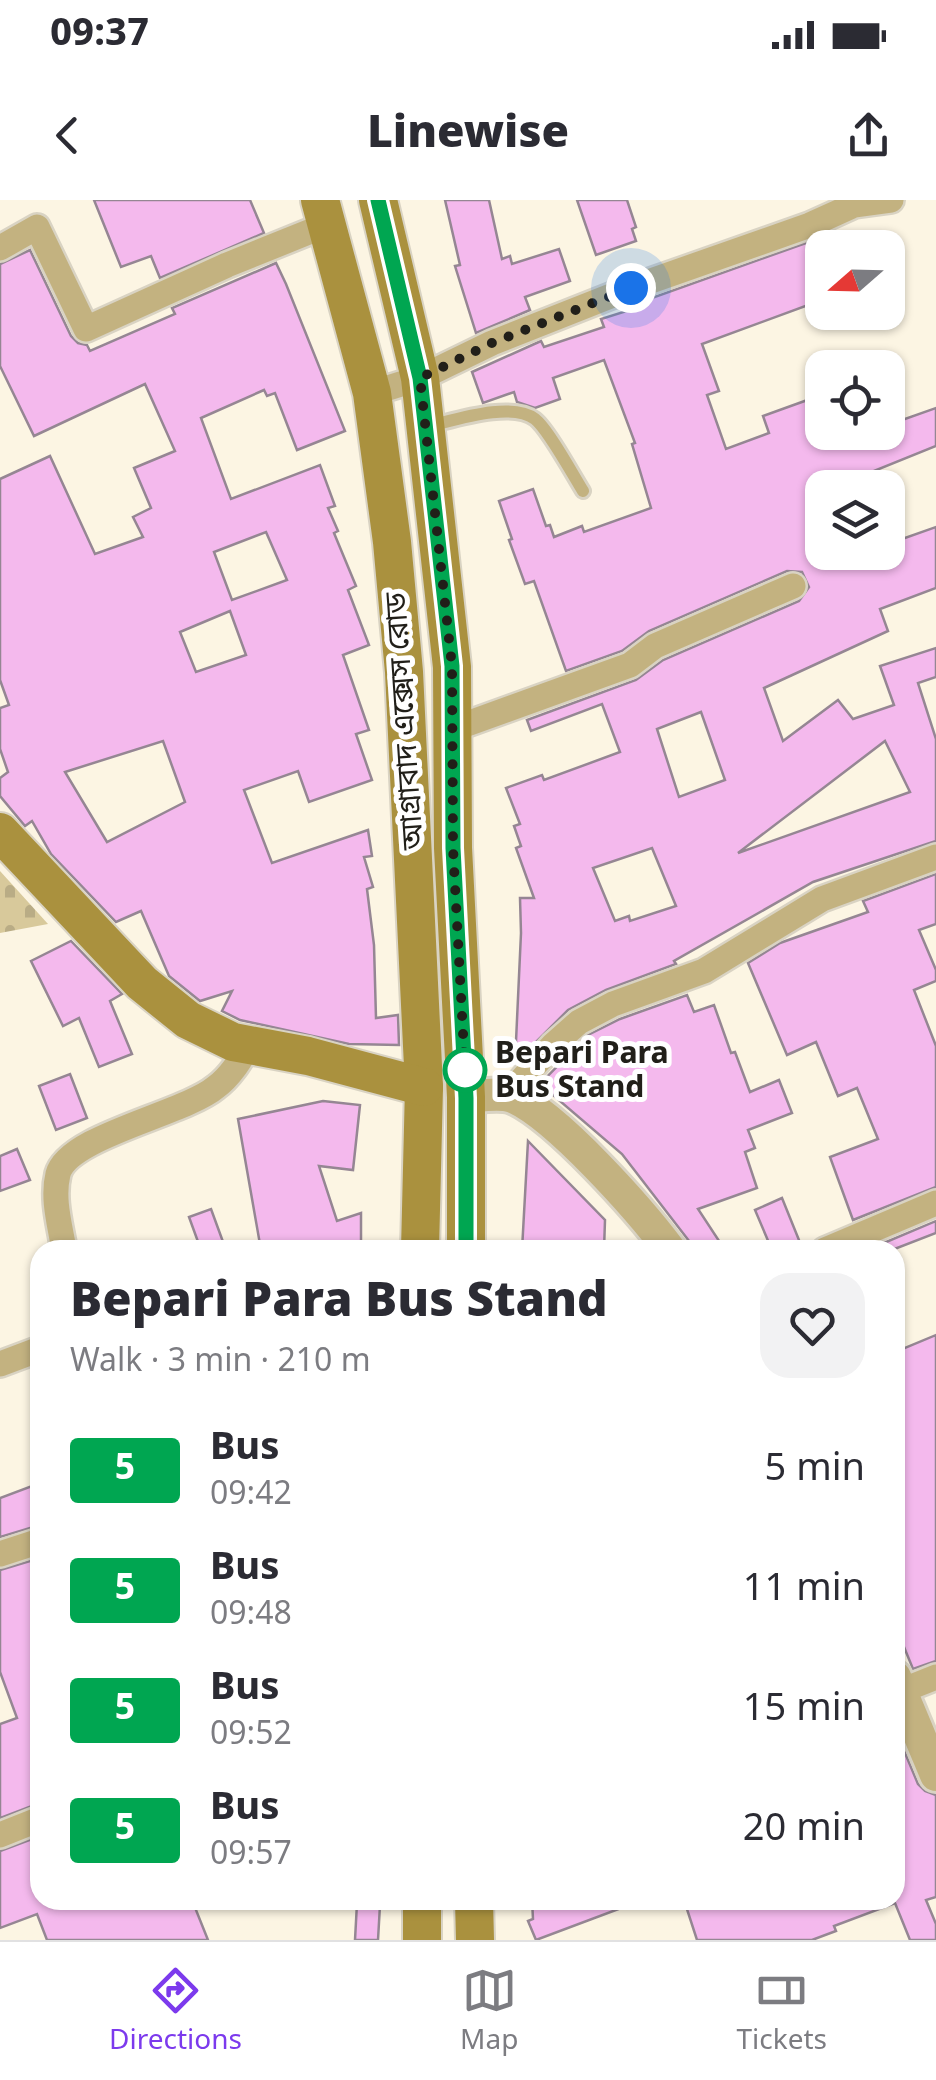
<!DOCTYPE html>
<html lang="en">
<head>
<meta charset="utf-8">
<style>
	:root { --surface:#fff; --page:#f2f2f3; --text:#2b2b33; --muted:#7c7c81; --line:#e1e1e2; --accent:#7c3aed }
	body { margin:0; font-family:Georgia,"Noto Sans Bengali",serif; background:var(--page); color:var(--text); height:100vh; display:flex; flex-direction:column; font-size:38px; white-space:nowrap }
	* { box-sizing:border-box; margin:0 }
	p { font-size:32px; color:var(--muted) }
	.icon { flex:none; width:55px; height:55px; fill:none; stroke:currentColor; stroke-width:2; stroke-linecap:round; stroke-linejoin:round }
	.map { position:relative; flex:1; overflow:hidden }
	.details { position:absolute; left:30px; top:1040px; width:875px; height:670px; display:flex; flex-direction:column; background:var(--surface); border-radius:30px; box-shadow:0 2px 8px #0004 }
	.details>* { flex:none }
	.badge { padding:0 20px; border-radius:8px; font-size:35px; line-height:65px }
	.needle { width:65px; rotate:250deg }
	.controls { position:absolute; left:805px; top:30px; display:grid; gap:20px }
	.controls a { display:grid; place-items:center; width:100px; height:100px; border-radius:20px; background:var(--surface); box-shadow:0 2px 8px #0004; font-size:50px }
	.you { position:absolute; width:50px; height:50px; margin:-25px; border:8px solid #fff; border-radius:50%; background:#1a73e8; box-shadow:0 0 0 15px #1a73e833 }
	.map>.badge { position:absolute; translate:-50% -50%; box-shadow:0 0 0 5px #fff }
	.round { display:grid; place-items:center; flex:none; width:105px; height:105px; border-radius:30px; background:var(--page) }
	.headline { display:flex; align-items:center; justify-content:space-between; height:170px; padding:0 40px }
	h1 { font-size:48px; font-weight:800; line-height:75px }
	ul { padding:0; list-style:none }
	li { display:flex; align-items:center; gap:30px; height:120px; padding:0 40px }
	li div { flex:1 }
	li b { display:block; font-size:38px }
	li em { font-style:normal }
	li .badge { min-width:110px; font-weight:700; text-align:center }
	.status { display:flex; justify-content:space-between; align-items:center; height:70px; padding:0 50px; background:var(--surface); direction:ltr }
	.status svg { height:28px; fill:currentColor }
	header { display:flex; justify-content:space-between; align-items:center; height:130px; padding:0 40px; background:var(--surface); font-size:45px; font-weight:800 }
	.dock { display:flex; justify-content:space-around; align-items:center; height:140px; border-top:2px solid var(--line); background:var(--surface); font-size:28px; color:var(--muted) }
	.dock a { display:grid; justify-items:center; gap:5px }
	.dock .selected { color:var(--accent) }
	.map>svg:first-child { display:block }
	.cemetery { fill:url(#cemetery-stones) }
	.building { fill:#f4b9ed; stroke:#958693; stroke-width:2.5; fill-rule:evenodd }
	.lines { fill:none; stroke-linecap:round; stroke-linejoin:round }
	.service-casing { stroke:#d9d3c3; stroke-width:18 }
	.minor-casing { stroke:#d9d3c3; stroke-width:30 }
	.tertiary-casing { stroke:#d9d3c3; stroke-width:38 }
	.secondary-casing { stroke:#d9d3c3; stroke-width:42 }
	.service { stroke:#c3b280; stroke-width:12 }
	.minor { stroke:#c3b280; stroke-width:25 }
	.tertiary { stroke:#c3b280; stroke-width:32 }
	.secondary { stroke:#aa913e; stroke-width:38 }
	.line-casing { stroke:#fff; stroke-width:22 }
	.line { stroke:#00a651; stroke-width:15 }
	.walk { stroke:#211f19; stroke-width:10; stroke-dasharray:0 18 }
	.stop-dot { fill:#fff; stroke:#00a651; stroke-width:5 }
	.labels { text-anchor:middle; stroke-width:10; stroke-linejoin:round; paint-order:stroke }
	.street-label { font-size:30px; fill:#211f19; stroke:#fff }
	.stop-label { font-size:30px; font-weight:bold; fill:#211f19; stroke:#fff; text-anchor:start }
</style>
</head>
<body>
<div class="status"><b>09:37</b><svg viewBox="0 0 49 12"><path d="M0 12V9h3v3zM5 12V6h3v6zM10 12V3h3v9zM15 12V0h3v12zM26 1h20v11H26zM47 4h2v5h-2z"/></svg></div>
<header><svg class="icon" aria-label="back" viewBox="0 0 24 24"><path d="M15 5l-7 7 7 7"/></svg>Linewise<svg class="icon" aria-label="share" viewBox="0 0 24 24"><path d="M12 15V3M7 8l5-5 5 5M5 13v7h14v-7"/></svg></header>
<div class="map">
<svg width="936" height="1740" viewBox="0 0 936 1740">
	<defs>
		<pattern id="cemetery-stones" width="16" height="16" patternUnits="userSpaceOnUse" patternTransform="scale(2.5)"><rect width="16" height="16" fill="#d8c99b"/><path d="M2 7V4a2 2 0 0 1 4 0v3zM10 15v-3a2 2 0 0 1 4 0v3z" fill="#b9ac85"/></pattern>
	</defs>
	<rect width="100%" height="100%" fill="#fcf5e3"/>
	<!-- cemetery -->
	<polygon class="cemetery" points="0,671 48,724 0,733"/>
	<!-- building -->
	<g class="building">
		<polygon points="94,0 250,0 264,33 160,78 151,56 121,67"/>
		<polygon points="445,0 489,0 502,59 510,56 512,64 559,49 570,81 525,97 530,110 476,133 455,66 460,65"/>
		<polygon points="577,0 627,0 636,27 632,29 636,41 596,55"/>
		<path d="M820,38L822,96L810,101L811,104L702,144L719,191L707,195L726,249L769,233L763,216L813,198L822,232H888V225L936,208V246L832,288H822V352H888V344L936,327V388L880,409L888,431L764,488L783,541L838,500L853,519L894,505L880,466L936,448V477L918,483L936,539V641L813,682L674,761L676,764L606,790L568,810L515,863L521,733L520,698H534L516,648L521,646L514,626L520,624L506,588L542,575L544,580L620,552L602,504L531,531L527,520L636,480L663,460L799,401L809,387L802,372L787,371L649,431L622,451L566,471L534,381L525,384L509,340L512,339L499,301L533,289L546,326L550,325L554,337L582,326L584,332L651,308L632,244L635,243L604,160L553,178L560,199L535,208L517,202L514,192L483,203L472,172L541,141L544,147L604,127L601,119L630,110L629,106L635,104ZM701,512L725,580L679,597L657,529ZM885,541L910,592L738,653ZM652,648L676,706L630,721L629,716L615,721L593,668Z"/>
		<path d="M30,50L71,136L78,143L87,145L90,151L175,114L172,108L276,63L286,84L345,231L297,250L275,193L267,196L264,190L201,218L231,299L320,265L335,306L328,308L338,331L334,333L356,386L348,390L369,445L343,455L369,530L356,534L372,580L309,602L298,571L244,590L272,663L368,630L372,656L364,657L373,687L367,689L374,745L376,818L398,815L399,845L349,844L240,820L222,811L232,791L200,801L169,776L141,711L116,722L51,654L32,621L25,626L0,596V578L8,572L0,549V508L9,505L0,480V279L50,256L95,354L143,337L133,317L151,308L134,268L175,251L145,184L34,236L0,166V64ZM266,332L287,380L232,400L214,352ZM230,411L246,455L196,472L180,432ZM163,541L185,602L107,642L65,572Z"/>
		<polygon points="936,674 936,724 919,730 936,770 936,781 914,790 936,846 936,987 853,1020 830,957 878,939 857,888 838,896 816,842 787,855 748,763 780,743 868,712 863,701"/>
		<polygon points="71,741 122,794 110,801 132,854 99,867 79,818 63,826 31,761"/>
		<polygon points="687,795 694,812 714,805 731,853 735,852 750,892 779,880 792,913 748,930 755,948 745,952 757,988 698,1009 725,1050 696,1050 622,954 540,884 588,835 620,819"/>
		<polygon points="70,874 87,918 56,930 39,886"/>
		<polygon points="323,901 360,905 353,970 319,966 337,1021 361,1013 361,1050 261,1050 238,919"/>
		<polygon points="528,941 605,1020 604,1050 522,1050"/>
		<polygon points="17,949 30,980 0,991 0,956"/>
		<polygon points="782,998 803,1050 772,1050 755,1010"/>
		<polygon points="211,1009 226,1050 201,1050 189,1017"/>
		<polygon points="936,1021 936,1033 892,1050 881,1050 879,1045"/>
		<polygon points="936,1135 936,1461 913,1469 895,1425 895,1152"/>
		<polygon points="40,1283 40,1325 0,1337 0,1298"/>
		<polygon points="40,1358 40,1603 0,1618 0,1524 17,1518 0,1472 0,1370"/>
		<polygon points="895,1529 918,1584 925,1591 936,1595 936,1697 926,1700 936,1724 936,1740 910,1740 895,1703 834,1726 836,1731 812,1740 697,1740 684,1700 895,1700"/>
		<polygon points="40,1636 40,1700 192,1700 208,1740 47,1740 37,1714 0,1728 0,1651"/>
		<polygon points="532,1700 639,1700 640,1701 536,1740 528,1721 533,1719"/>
		<polygon points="357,1703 380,1705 378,1740 355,1740"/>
	</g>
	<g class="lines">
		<defs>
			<path id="service" d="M429,226C455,220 512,201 535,219C548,229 573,275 583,291"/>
			<g id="minor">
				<polyline points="0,48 37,27 86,129 227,65 326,25"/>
				<polyline points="372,193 420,178 492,143 631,88 810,25 854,5 891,0"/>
				<polyline points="453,529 630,465 655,446 793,386"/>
				<polyline points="508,895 553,845 579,822 613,804 704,771 822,699 936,657"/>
				<path d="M64,1050C60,1025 52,999 58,974C68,936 184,914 216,887C231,876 240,860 249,845"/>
				<polyline points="825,1050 936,1003"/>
				<polyline points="0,1164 40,1149"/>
				<polyline points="0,1354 40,1341"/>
				<polyline points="901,1491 936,1477"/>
				<polyline points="0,1635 40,1619"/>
			</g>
			<g id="tertiary">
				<path d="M466,897C480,896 500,892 513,897C557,916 640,1010 670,1050"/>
				<polyline points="895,1477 936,1575"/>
			</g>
			<g id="secondary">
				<polyline points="320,0 372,193 392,342 404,472 424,887 420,1050"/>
				<polyline points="378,0 420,178 452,467 453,648 466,897 466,1050"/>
				<polyline points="0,632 142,783 188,820 233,842 308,856 424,887"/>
				<polyline points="422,1700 422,1740"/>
				<polyline points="474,1700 475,1740"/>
			</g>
		</defs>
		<!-- service casing -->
		<use href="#service" class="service-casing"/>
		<!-- minor casing -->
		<use href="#minor" class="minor-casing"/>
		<!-- tertiary casing -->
		<use href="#tertiary" class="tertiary-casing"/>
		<!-- secondary casing -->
		<use href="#secondary" class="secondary-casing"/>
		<!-- service -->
		<use href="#service" class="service"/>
		<!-- minor -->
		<use href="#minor" class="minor"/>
		<!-- tertiary -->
		<use href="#tertiary" class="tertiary"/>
		<!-- secondary -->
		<use href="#secondary" class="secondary"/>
	</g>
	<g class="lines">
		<defs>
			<polyline id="line" points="378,0 420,178 452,466 453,648 466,898 466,1050"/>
		</defs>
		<!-- line casing -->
		<use href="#line" class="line-casing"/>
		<!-- line -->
		<use href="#line" class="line"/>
		<!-- walk -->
		<polyline class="walk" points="465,870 453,648 452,466 420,178 492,143 631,88"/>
	</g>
	<!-- markers -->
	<circle class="stop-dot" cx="465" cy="870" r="20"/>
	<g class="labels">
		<!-- street labels -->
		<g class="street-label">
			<text transform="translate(404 521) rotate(-94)" y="10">আগ্রাবাদ এক্সেস রোড</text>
		</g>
		<!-- stop labels -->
		<g class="stop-label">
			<text x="495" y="863">Bepari Para<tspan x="495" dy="34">Bus Stand</tspan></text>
		</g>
	</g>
</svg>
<div class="controls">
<a><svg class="needle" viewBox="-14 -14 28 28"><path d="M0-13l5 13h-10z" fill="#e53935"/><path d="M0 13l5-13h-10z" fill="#7c7c81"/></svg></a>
<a><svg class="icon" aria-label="locate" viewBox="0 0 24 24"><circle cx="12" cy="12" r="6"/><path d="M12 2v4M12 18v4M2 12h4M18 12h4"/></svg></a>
<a><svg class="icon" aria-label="layers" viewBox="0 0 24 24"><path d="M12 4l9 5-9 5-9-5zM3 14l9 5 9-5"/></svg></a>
</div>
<div class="you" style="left:631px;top:88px"></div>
<section class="details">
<div class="headline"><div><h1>Bepari Para Bus Stand</h1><p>Walk · 3 min · 210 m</p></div><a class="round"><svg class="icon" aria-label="heart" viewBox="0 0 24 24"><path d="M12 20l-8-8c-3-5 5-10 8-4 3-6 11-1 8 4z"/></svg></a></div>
<ul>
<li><span class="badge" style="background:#00a651;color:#fff">5</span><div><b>Bus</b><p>09:42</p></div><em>5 min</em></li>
<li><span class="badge" style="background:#00a651;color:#fff">5</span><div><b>Bus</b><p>09:48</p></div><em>11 min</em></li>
<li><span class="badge" style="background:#00a651;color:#fff">5</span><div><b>Bus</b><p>09:52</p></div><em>15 min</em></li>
<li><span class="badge" style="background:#00a651;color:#fff">5</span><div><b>Bus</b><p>09:57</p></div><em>20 min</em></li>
</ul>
</section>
</div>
<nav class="dock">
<a class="selected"><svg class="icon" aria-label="directions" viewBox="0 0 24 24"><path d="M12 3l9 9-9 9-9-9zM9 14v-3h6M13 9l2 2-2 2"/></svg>Directions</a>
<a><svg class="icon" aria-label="map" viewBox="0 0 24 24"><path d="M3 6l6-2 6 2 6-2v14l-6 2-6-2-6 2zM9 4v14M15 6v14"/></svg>Map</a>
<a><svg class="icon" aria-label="tickets" viewBox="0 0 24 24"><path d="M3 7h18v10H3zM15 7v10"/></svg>Tickets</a>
</nav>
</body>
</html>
